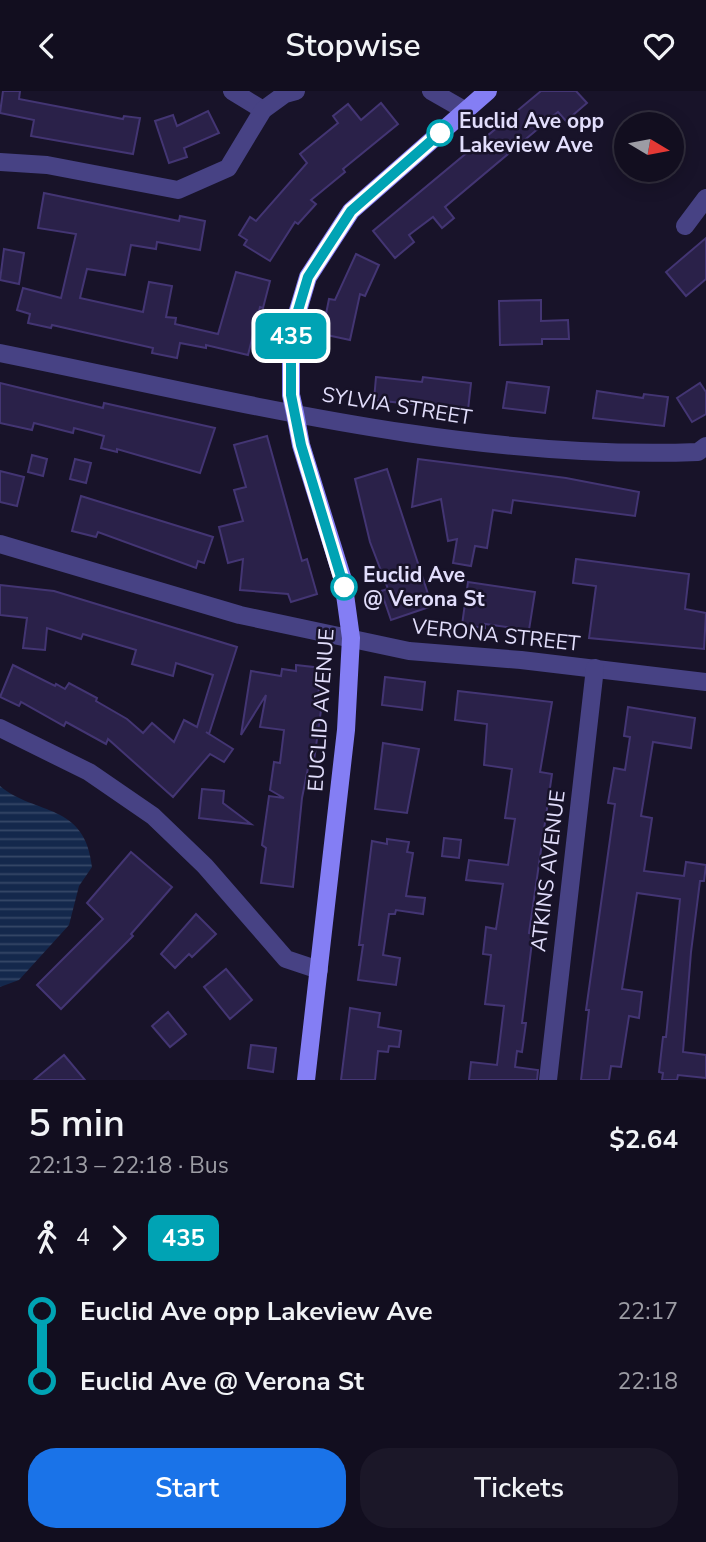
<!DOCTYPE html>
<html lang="en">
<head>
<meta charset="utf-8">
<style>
	:root { --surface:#120e1f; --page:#1b1728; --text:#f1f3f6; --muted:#9c9ca4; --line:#312e3d; --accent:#1a73e8 }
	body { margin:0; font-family:"Nunito Sans",sans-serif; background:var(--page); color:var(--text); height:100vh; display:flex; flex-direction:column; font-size:26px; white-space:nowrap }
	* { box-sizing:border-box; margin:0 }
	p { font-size:23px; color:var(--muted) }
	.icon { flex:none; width:38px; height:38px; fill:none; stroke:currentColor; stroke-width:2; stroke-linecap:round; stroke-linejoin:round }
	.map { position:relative; height:989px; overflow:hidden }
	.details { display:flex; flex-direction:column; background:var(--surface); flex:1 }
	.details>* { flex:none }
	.badge { padding:0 14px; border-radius:10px; font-size:24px; line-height:46px }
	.needle { width:46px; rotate:100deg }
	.controls { position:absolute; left:614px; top:21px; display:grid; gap:14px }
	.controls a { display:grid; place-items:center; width:70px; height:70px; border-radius:50%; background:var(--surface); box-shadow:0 4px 18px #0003,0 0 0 2px var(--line); font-size:35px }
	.map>.badge { position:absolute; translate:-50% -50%; box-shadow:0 0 0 4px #fff }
	.legs { display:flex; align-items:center; gap:10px; height:77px; padding:0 28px; font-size:23px }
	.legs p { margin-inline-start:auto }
	.overview { display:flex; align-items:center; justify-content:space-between; height:119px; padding:0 28px }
	h1 { font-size:38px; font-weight:600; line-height:52px }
	.primary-button { display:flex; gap:14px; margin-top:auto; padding:14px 28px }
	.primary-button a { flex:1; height:80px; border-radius:28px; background:var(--accent); color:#fff; font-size:28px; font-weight:600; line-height:80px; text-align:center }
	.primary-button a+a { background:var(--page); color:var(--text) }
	ul { padding:0 28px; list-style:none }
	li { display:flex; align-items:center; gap:24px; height:70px; font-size:26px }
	li i { display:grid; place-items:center; width:10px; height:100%; margin:0 9px; background:currentColor }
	li i::after { content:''; width:18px; height:18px; margin:-9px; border:5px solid; border-radius:50%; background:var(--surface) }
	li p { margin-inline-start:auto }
	li:first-child i { background:linear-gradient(#0000 50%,currentColor 0) }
	li:last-child i { background:linear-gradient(currentColor 50%,#0000 0) }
	header { display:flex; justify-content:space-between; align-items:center; height:91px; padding:0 28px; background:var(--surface); font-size:32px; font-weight:600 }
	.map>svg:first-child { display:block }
	.water { fill:url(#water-rules) }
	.building { fill:#2a2149; stroke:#433573; stroke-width:2 }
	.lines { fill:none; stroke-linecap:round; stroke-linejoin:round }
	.street { stroke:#474284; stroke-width:18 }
	.secondary { stroke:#847ef4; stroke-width:18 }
	.line-1-casing { stroke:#fff; stroke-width:16 }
	.line-1 { stroke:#00a3b4; stroke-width:10 }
	.stop-1-dot { fill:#fff; stroke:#00a3b4; stroke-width:3.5 }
	.labels { text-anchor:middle; stroke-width:5; stroke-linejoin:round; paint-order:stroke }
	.stop-label { font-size:21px; font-weight:bold; fill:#e2defc; stroke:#181329; text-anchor:start }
	.street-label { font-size:21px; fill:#e2defc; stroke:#181329 }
</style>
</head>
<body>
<header><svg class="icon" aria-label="back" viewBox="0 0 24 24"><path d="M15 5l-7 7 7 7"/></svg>Stopwise<svg class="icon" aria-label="heart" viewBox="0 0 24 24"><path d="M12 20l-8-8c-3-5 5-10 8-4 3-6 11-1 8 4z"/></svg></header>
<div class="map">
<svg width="706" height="989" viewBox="0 0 706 989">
	<defs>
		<pattern id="water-rules" width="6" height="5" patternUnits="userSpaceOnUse" patternTransform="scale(1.75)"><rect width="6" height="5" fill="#14284c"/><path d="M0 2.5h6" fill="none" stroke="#364767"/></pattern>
	</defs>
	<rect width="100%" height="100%" fill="#181329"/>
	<!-- water -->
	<path class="water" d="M0,695C36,725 85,711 92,776L79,795L69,834L19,889L0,896Z"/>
	<!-- building -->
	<g class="building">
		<polygon points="3,0 20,0 19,8 123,28 124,25 140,27 133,63 31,45 34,29 0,22"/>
		<polygon points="541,0 576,0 587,12 566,30 558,21 445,116 454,127 442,137 433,126 409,144 414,151 395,167 373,140"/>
		<polygon points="381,12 398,33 343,78 345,81 311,109 316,113 298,133 295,131 270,170 244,154 247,149 239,144 250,126 256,130 307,72 300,63 338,32 333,25 348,13 361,29"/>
		<polygon points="208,20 219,42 184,57 187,66 169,72 155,30 173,24 177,35"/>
		<polygon points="44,102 179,130 180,125 205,130 200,159 157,151 156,158 131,154 125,184 87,178 80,207 143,221 149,191 172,195 166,226 176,227 175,233 218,243 236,181 270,190 263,217 260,216 248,264 206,254 206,257 180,252 177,267 152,262 153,257 52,234 51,237 28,232 30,223 17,219 23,197 61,207 76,143 38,137"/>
		<polygon points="706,147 706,188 686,205 666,181"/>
		<polygon points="4,158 24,162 19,193 0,189"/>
		<polygon points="356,163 379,174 365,205 360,203 350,249 322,243 329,208 335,209"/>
		<polygon points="541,209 541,230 568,229 569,248 542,248 542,253 500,254 499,210"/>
		<polygon points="376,286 422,291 423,286 471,292 468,319 374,309"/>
		<polygon points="507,291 549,296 545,322 503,317"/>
		<polygon points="0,292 103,317 104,312 215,337 200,382 117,358 117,361 101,357 104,345 74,337 73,342 34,332 32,339 0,332"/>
		<polygon points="700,292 706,301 706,323 692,331 677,307"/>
		<polygon points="597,300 643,307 644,303 668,306 664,335 593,327"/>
		<polygon points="267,345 302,470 307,468 317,503 291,511 288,503 240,499 243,468 228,472 219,436 243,430 234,399 246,396 234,354"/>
		<polygon points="32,364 47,368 43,385 28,381"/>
		<polygon points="75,368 91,372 86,392 70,388"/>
		<polygon points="418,368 566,387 639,401 635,425 513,409 511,422 493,419 487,457 475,455 471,475 453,472 457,448 448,450 441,408 412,416"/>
		<polygon points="387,378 432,515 391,529 381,500 388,498 370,451 355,388"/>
		<polygon points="0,380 24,386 17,415 0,411"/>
		<polygon points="81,405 213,446 204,472 198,470 196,477 98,441 96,446 72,440"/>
		<polygon points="576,468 689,483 685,518 706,522 704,558 589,547 596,495 573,492"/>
		<polygon points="468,491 535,501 529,539 485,533 485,537 462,534"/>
		<polygon points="0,494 54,500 237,556 209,643 206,641 233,658 224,671 210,663 173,706 108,648 106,653 66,631 64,635 21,611 19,615 0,606 13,574 55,595 56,593 65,598 69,592 97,607 96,610 127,628 143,642 152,632 174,651 184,629 197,636 213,584 176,572 173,585 132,573 136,559 83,543 81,548 47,537 45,559 23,557 27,527 0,524"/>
		<polygon points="296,574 322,577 317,611 322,612 313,677 308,677 302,707 293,796 261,792 266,757 262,754 269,705 284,707 270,699 274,671 280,672 284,639 260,636 266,604 241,644 251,580 281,585 282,578 296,580"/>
		<polygon points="385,586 425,591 422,619 382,614"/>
		<polygon points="458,600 552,611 540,681 552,683 529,842 533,843 522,932 526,932 522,961 517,960 515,976 538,979 537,989 469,989 471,971 497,974 504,915 485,913 491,864 483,863 486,836 496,838 503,793 466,789 469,769 508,774 515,728 505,727 512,678 484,674 487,633 455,629"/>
		<polygon points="628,616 695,627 691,657 653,651 641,725 652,727 644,780 684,785 686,771 706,774 704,790 700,790 691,861 683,961 706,964 706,987 678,984 677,989 662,989 663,982 659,981 663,946 666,946 680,808 637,802 622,898 642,901 639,927 629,925 621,976 611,975 609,989 581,989 589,919 586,919 615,713 608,712 614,677 625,679 630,646 624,645"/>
		<polygon points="383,652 419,658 407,722 375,718"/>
		<polygon points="202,698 224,700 223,712 251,733 199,727"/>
		<polygon points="444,747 461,749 459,767 442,765"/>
		<polygon points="387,748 409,751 407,761 413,762 406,805 425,807 423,823 396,819 395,823 389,823 383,864 400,867 396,894 358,889 363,854 359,854 372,750 387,753"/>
		<polygon points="131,761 172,796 131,843 133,845 61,918 37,894 103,828 87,812"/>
		<polygon points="196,823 216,843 192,866 189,863 175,877 161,863"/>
		<polygon points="226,878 252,909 230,928 204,896"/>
		<polygon points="350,917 380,922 378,936 401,940 399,956 389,955 388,961 378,960 375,989 341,989"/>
		<polygon points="168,921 186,943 170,956 152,935"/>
		<polygon points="251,954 276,957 273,981 248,977"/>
		<polygon points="64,964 85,989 34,989"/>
	</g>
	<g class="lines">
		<!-- street -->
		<g class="street">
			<polyline points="232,0 263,19"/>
			<polyline points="431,0 466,20"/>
			<polyline points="0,71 47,74 178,99 228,77 263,19 285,3 296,0"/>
			<polyline points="685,135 706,107"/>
			<path d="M0,262C229,308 462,370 698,361L706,355"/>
			<polyline points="0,453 240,524 409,560 521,569 706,591"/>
			<polyline points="0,637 89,681 153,725 205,775 286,868 319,879"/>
			<polyline points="548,989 595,577"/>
		</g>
		<!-- secondary -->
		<polyline class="secondary" points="306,989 346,639 351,547 343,489 301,354 295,322 291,304 291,243 308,186 351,120 488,0"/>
	</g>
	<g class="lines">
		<defs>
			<polyline id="line-1" points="344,496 301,354 291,304 291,243 308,186 351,120 440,42"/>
		</defs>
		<!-- line-1 casing -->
		<use href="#line-1" class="line-1-casing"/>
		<!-- line-1 -->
		<use href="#line-1" class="line-1"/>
	</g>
	<!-- markers -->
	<g class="stop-1-dot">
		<circle cx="440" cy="42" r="12"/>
		<circle cx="344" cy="496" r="12"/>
	</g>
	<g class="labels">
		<!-- stop labels -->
		<g class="stop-label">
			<text x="459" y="37">Euclid Ave opp<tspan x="459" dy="24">Lakeview Ave</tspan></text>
			<text x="363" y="491">Euclid Ave<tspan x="363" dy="24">@ Verona St</tspan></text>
		</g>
		<!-- street labels -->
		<g class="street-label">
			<text transform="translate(397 315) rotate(9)" y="7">SYLVIA STREET</text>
			<text transform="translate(496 544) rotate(6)" y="7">VERONA STREET</text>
			<text transform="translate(321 619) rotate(-86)" y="7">EUCLID AVENUE</text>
			<text transform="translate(548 780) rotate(-83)" y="7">ATKINS AVENUE</text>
		</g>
	</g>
</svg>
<div class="controls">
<a><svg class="needle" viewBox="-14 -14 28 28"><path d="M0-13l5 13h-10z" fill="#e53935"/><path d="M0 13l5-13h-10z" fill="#9c9ca4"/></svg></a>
</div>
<b class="badge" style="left:291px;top:245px;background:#00a3b4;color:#fff">435</b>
</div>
<section class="details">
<div class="overview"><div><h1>5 min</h1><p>22:13 – 22:18 · Bus</p></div><b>$2.64</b></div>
<div class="legs"><svg class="icon" aria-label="walk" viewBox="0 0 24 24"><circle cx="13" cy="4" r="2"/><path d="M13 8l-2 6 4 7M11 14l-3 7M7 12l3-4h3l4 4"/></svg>4<svg class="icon" aria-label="forward" viewBox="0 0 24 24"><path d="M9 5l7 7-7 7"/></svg><b class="badge" style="background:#00a3b4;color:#fff">435</b></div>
<ul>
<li><i style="color:#00a3b4"></i><b>Euclid Ave opp Lakeview Ave</b><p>22:17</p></li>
<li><i style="color:#00a3b4"></i><b>Euclid Ave @ Verona St</b><p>22:18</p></li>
</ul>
<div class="primary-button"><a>Start</a><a>Tickets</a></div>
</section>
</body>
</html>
